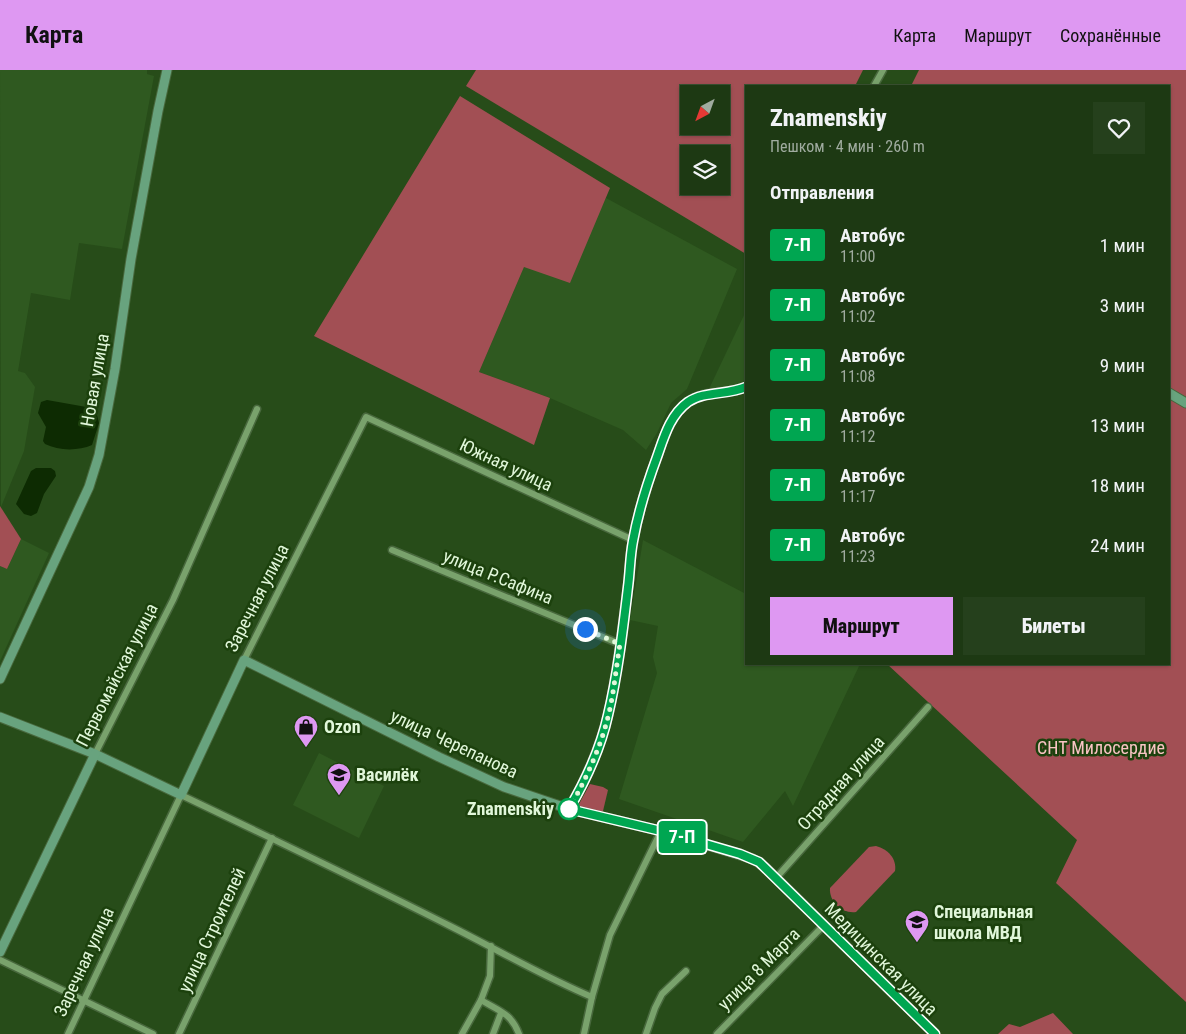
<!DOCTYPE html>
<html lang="ru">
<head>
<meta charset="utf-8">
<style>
	:root { --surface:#1d3913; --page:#25401c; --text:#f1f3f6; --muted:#a0aca0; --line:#3b5333; --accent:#de98f2 }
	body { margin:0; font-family:"Roboto Condensed",sans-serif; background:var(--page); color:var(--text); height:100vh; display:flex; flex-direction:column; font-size:19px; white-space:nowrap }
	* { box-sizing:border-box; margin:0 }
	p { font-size:16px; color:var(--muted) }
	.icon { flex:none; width:28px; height:28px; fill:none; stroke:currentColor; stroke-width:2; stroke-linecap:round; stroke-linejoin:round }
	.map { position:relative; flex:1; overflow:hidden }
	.sheet { position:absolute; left:745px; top:15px; width:425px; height:580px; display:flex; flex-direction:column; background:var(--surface); border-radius:0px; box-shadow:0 1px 4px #0004,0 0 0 1px var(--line) }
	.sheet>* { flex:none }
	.badge { padding:0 10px; border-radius:4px; font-size:18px; line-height:32px }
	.needle { width:32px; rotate:221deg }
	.buttons { position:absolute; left:680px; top:15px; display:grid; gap:10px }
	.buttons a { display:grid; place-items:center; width:50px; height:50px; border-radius:0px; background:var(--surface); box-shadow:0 1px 4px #0004,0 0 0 1px var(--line); font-size:25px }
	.you { position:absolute; width:25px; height:25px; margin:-12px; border:4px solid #fff; border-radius:50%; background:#1a73e8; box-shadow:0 0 0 8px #1a73e833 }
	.map>.badge { position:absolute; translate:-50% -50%; box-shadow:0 0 0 2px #fff }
	h2 { padding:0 25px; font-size:19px; line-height:45px }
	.round { display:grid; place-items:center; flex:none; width:52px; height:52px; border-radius:0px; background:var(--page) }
	.summary { display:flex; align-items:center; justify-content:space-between; height:85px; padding:0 25px }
	h1 { font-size:24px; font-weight:800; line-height:38px }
	.cta { display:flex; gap:10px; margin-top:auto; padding:10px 25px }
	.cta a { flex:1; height:58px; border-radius:0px; background:var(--accent); color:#111; font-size:20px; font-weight:800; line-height:58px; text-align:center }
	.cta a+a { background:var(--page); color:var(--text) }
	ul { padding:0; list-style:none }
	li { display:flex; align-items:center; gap:15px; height:60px; padding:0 25px }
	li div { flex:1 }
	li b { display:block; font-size:19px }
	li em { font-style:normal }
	li .badge { min-width:55px; font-weight:700; text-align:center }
	header { display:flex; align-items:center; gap:30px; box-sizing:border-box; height:70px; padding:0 25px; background:var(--accent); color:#111 }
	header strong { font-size:24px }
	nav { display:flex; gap:28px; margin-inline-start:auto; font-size:18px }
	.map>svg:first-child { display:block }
	.built { fill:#2f5920 }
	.green { fill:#a24f54; fill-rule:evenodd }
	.water { fill:#0d2b02 }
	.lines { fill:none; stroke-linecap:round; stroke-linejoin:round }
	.street-casing { stroke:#48683d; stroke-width:9 }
	.secondary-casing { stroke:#48683d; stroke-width:11 }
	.street { stroke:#79a26c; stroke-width:6 }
	.secondary { stroke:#68a37e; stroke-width:9 }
	.line-casing { stroke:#fff; stroke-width:11 }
	.line { stroke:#00a651; stroke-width:8 }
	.walk { stroke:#e1f7da; stroke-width:5; stroke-dasharray:0 9 }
	.stop-dot { fill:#fff; stroke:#00a651; stroke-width:2.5 }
	.labels { text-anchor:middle; stroke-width:5; stroke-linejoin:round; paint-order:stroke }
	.street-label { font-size:18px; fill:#e1f7da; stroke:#1c410d }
	.poi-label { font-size:18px; font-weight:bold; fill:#e1f7da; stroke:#1c410d; text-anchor:start }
	.park-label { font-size:18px; fill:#fac4c4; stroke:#1c410d }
	.stop-label { font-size:18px; font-weight:bold; fill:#e1f7da; stroke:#1c410d; text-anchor:end }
</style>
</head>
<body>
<header>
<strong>Карта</strong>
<nav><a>Карта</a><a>Маршрут</a><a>Сохранённые</a></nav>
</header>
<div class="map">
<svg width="1186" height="964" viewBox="0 0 1186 964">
	<rect width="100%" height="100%" fill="#274c19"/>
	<!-- built -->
	<g class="built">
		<polygon points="0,0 147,0 147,4 154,6 122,179 79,173 70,230 31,223 18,301 25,303 35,317 24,381 1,437"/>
		<polygon points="606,128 737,199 687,319 671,333 657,363 646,380 623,360 550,328 479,302 524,197 598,144"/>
		<polygon points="746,241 746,310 739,314 708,321"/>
		<polygon points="21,469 49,483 0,591 0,496 7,499"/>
		<polygon points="643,470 746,524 746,594 860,594 793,736 785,721 743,772 619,729 657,603 653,587 658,556 630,550"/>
		<polygon points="319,683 384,716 359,768 293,735"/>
	</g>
	<!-- green -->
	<g class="green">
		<path d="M476,0H863L855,16H746V184L466,16ZM689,24H721V56H689ZM689,84H721V116H689Z"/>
		<polygon points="919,0 1186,0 1186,327 1169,318 1169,16 911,16"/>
		<polygon points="460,26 610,118 570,213 524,197 479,302 550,328 534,375 314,266"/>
		<polygon points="1169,327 1186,337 1186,932 1056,813 1077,770 887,594 1169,594"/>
		<polygon points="0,436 21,469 7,499 0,496"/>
		<polygon points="590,714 603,717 608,720 603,741 600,744 579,737 579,734"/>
		<path d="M876,776C888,779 897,789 895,801L856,842C842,844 829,832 830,818L869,777Z"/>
		<polygon points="1053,943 1073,964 998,964 1009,954 1020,957"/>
	</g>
	<!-- water -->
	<g class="water">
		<path d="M47,330L92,338L96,341L99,353L92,375C78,381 59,381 45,374L43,371L46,357L38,343L41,332Z"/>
		<polygon points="36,398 51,398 55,401 56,406 44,424 37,443 31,446 24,444 16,434 31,401"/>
	</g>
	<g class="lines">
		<defs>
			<g id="street">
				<polyline points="874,16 883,0"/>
				<polyline points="392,480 620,574"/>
				<polyline points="244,590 366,347 633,470"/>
				<polyline points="95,684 173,530 257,339"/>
				<polyline points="776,808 928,637"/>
				<polyline points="0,890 153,964"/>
				<path d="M481,930C499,941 511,943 519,964"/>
				<path d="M68,964L181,725C271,768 361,811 450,856C498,880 544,907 592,927"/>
				<polyline points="179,964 272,768"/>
				<polyline points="462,964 481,930 490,906 491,876"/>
				<polyline points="493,964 501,943"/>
				<polyline points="584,964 592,927 610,865 661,761"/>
				<polyline points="646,964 655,938 662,924 686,901"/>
				<polyline points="717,964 824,855"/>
			</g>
			<g id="secondary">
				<polyline points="1169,323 1186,333"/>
				<polyline points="0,609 89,417 99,385 115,299 131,189 158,41 167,0"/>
				<polyline points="0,647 95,684 181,725 244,590 439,687 504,717 569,739 661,761 753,789 765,797 935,964"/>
				<path d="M569,739C587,708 602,673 610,637C618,598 623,557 628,517C630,502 630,486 633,471C638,443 647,414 657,387C664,367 670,345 688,332C704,320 728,325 746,317"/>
				<polyline points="0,882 95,684"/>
			</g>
		</defs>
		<!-- street casing -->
		<use href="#street" class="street-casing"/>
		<!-- secondary casing -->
		<use href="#secondary" class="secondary-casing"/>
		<!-- street -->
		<use href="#street" class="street"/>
		<!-- secondary -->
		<use href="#secondary" class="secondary"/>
	</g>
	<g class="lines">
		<defs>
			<path id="line" d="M746,317C728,325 704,321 688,332C670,345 664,367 657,387C647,414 638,443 633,471C630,486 630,502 628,517C623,559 618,603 608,645C601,677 586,710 569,739L661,761L740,784L759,792L935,964"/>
		</defs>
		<!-- line casing -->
		<use href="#line" class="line-casing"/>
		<!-- line -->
		<use href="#line" class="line"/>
		<!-- walk -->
		<path class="walk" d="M569,739C585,711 600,679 608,647C614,623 616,598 620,574L585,559"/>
	</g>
	<!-- icons -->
	<defs>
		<symbol id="shop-pin" viewBox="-11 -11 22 30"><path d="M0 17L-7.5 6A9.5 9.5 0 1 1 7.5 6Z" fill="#de98f2" stroke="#1c410d"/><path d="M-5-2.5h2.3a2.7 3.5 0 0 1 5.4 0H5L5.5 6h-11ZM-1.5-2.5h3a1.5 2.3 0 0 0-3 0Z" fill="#111"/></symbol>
		<symbol id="school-pin" viewBox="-11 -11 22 30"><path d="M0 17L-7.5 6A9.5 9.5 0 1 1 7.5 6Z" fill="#de98f2" stroke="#1c410d"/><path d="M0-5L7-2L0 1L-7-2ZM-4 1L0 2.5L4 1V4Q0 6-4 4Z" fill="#111"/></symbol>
		<symbol id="university-pin" viewBox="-11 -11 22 30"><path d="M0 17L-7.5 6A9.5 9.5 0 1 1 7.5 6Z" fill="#de98f2" stroke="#1c410d"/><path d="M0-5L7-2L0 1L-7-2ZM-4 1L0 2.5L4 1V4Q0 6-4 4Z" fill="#111"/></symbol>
	</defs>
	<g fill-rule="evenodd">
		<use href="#shop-pin" x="292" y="643" width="28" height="38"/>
		<use href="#school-pin" x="325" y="691" width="28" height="38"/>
		<use href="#university-pin" x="903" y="838" width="28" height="38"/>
	</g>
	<!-- markers -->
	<circle class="stop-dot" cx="569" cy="739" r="10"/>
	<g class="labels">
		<!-- street labels -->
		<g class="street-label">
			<text transform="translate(95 310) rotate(-80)" y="6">Новая улица</text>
			<text transform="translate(506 395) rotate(25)" y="6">Южная улица</text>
			<text transform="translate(498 507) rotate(22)" y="6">улица Р.Сафина</text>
			<text transform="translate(257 528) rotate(-63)" y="6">Заречная улица</text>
			<text transform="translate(117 605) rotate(-63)" y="6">Первомайская улица</text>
			<text transform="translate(454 674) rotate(25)" y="6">улица Черепанова</text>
			<text transform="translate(841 713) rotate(-48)" y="6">Отрадная улица</text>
			<text transform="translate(212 860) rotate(-65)" y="6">улица Строителей</text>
			<text transform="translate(881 889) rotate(45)" y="6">Медицинская улица</text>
			<text transform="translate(84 892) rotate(-65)" y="6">Заречная улица</text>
			<text transform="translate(759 899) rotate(-45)" y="6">улица 8 Марта</text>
		</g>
		<!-- poi labels -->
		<g class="poi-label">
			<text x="324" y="663">Ozon</text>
			<text x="356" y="711">Василёк</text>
			<text x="934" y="848">Специальная<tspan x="934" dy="21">школа МВД</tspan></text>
		</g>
		<!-- park labels -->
		<g class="park-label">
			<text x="1101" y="684">СНТ Милосердие</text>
		</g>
		<!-- stop labels -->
		<g class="stop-label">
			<text x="554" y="745">Znamenskiy</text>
		</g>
	</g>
</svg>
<div class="buttons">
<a><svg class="needle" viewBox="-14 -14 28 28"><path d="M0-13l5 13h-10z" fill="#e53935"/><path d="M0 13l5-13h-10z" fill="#a0aca0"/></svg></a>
<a><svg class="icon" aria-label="layers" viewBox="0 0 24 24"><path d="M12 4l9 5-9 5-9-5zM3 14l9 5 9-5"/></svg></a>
</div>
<div class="you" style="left:585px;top:559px"></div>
<b class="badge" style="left:682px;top:767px;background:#00a651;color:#fff">7-П</b>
<section class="sheet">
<div class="summary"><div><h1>Znamenskiy</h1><p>Пешком · 4 мин · 260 m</p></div><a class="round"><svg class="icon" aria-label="heart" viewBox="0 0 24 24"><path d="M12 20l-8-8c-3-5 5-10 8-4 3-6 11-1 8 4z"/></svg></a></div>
<h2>Отправления</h2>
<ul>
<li><span class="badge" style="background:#00a651;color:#fff">7-П</span><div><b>Автобус</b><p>11:00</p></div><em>1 мин</em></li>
<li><span class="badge" style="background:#00a651;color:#fff">7-П</span><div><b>Автобус</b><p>11:02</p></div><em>3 мин</em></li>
<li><span class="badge" style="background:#00a651;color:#fff">7-П</span><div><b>Автобус</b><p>11:08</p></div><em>9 мин</em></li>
<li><span class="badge" style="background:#00a651;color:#fff">7-П</span><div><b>Автобус</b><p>11:12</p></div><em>13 мин</em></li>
<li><span class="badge" style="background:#00a651;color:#fff">7-П</span><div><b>Автобус</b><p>11:17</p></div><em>18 мин</em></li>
<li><span class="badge" style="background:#00a651;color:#fff">7-П</span><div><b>Автобус</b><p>11:23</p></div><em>24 мин</em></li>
</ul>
<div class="cta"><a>Маршрут</a><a>Билеты</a></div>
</section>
</div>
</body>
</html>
